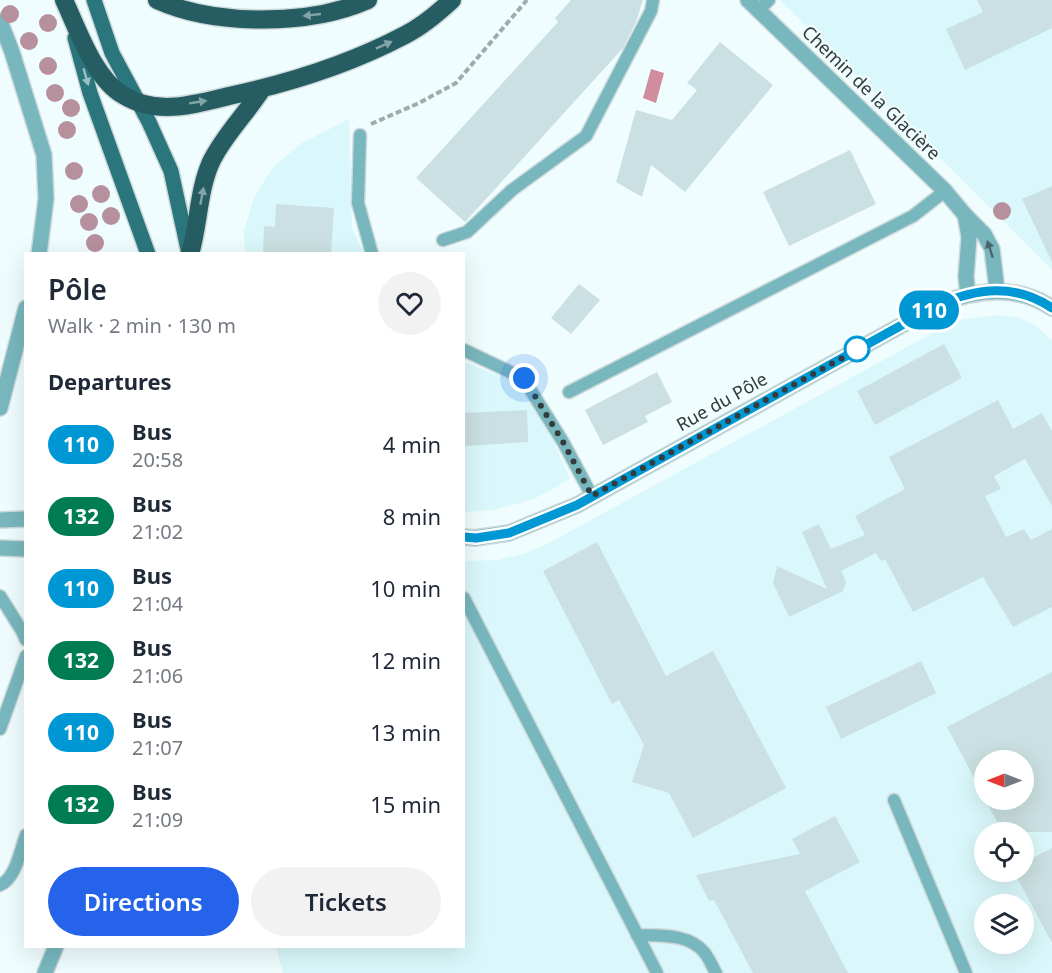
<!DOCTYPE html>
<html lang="en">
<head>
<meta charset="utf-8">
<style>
	:root { --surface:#fff; --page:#f2f2f3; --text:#1f2937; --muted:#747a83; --accent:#2563eb }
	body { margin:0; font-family:"Noto Sans",sans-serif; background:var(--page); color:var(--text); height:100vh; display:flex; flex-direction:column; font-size:22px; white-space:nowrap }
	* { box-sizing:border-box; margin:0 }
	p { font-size:20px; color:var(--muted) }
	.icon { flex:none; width:33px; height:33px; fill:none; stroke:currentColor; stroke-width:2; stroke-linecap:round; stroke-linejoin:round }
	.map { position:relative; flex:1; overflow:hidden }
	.drawer { position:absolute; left:24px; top:252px; width:441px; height:696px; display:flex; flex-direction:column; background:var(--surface); border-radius:0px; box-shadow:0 6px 24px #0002 }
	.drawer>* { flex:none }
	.badge { padding:0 12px; border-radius:20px; font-size:21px; line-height:39px }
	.needle { width:39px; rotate:270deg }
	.fabs { position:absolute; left:974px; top:750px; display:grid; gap:12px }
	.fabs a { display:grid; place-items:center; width:60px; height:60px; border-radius:50%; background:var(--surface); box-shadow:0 6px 24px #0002; font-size:30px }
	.you { position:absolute; width:30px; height:30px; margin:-15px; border:4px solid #fff; border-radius:50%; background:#1a73e8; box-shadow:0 0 0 9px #1a73e833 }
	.map>.badge { position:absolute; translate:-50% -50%; box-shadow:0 0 0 3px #fff }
	h2 { padding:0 24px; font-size:22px; line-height:54px }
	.round { display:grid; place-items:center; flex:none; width:63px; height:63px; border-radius:32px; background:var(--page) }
	.overview { display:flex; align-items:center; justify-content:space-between; height:102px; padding:0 24px }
	h1 { font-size:28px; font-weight:600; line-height:45px }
	.primary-button { display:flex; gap:12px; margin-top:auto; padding:12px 24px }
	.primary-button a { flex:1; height:69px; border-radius:36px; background:var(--accent); color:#fff; font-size:24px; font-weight:600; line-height:69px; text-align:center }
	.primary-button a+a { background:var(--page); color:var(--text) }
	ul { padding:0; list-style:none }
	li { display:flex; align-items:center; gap:18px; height:72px; padding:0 24px }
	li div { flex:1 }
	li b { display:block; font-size:22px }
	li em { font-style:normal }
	li .badge { min-width:66px; font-weight:700; text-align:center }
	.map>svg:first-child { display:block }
	.built { fill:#daf8fb; fill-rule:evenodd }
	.water { fill:#d18d9d }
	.building { fill:#cbe0e2 }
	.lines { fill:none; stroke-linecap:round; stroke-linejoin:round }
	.service-casing { stroke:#cedadb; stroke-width:15 }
	.minor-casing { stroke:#cedadb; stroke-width:18 }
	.tertiary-casing { stroke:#cedadb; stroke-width:18 }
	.primary-casing { stroke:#cedadb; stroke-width:18 }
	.motorway-casing { stroke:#cedadb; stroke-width:21 }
	.path { stroke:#a0abac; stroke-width:4; stroke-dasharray:6 3; stroke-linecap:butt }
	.service { stroke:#79b7be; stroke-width:12 }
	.minor { stroke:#79b7be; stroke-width:15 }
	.tertiary { stroke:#79b7be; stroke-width:15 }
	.primary { stroke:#2b767d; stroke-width:15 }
	.motorway { stroke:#265d62; stroke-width:18 }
	.tree { fill:#b7909e }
	.oneway { fill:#81a5a8 }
	.oneway2 { fill:#97c0c4 }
	.oneway3 { fill:#4c666a }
	.line-casing { stroke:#fff; stroke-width:14 }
	.line { stroke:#0098d4; stroke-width:9 }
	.walk { stroke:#333b3c; stroke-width:6; stroke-dasharray:0 10.8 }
	.stop-dot { fill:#fff; stroke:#0098d4; stroke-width:3 }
	.labels { text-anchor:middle; stroke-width:4.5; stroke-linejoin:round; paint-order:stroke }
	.street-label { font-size:18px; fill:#333b3c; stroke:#f0fdfe }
</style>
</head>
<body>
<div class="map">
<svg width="1052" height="973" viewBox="0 0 1052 973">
	<rect width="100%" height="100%" fill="#f0fdfe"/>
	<!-- built -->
	<g class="built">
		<polygon points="780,0 1052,0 1052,270 976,194"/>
		<polygon points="349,119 352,229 364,253 245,253 244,231 253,199 273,167 302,143"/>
		<path d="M998,315L1017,317L1033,324L1052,340V973H283L276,947L464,946V561L498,560L523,554L547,544L940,329L960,320ZM984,760H1023V800H984ZM984,832H1023V872H984ZM984,904H1023V944H984Z"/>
		<polygon points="464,362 518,383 543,418 570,479 534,499 494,510 464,512"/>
	</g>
	<!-- water -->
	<polygon class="water" points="651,69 664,73 656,103 643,98"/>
	<!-- building -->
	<g class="building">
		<polygon points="571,0 643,0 636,22 623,48 465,222 416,178 558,22 555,18"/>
		<polygon points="977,0 1052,0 1052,28 965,70 946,29 983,12"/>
		<polygon points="720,42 773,85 685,192 651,165 642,197 616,182 636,110 672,120 697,90 687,83"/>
		<polygon points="850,150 876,204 789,246 763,192"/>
		<polygon points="1052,186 1052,262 1022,199"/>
		<polygon points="276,204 334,208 331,254 263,254 264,226 275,227"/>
		<polygon points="579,284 600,300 571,334 551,318"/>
		<polygon points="944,344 962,378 875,425 857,391"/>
		<polygon points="657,372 672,402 645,416 648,422 603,445 585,410"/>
		<polygon points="998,400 1013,429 1042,413 1052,431 1052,506 1025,459 994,476 1001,489 985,496 1006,537 1024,529 1031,540 1052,529 1052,607 1013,627 983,577 913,612 885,559 881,561 876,553 841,571 846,582 843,591 789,617 773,583 777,566 827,589 802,532 819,524 831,549 865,535 855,516 905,489 889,457"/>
		<polygon points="527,410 528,442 464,446 464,413"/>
		<polygon points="597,542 666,676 713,651 786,788 693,838 669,793 632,782 644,745 619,700 612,704 543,571"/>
		<polygon points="921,661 936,693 841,739 826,707"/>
		<polygon points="1052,672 1052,832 1003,832 985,800 1023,800 1023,760 984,760 984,797 947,727"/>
		<polygon points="835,816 860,862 805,891 848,973 753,973 714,900 709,901 696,875 800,854 792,839"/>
		<polygon points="1052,848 1052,943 1014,872 1024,872 1023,863"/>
	</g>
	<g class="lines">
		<defs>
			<g id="service">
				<polyline points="758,11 769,0"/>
				<polyline points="360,135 358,203 372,254"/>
				<polyline points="443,240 467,232 512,190 586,136 651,11 653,0"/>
				<polyline points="464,350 523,378 563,442 592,496"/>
				<polyline points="569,392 913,216 945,191"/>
				<polyline points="0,596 22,631 26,640"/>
				<polyline points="464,598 657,973"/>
				<polyline points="0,729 26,656"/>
				<polyline points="894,800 966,973"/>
				<path d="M0,885C16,878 20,851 26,835"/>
				<path d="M637,935C659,936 688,933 704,952C709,958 712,966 716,973"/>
			</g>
			<g id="minor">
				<polyline points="748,0 945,191 965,215 984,234 992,249 997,290"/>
				<polyline points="0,21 12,52 44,155 46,199 39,254"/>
				<polyline points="965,215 969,237 966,277 968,294"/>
				<polyline points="0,408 26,308"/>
				<polyline points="0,520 26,519"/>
				<polyline points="0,548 26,549"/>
			</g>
			<g id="tertiary">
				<path d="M464,537L475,538L509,533L577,505L938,305C976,289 1016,284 1052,308"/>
				<polyline points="45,973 56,946"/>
			</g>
			<g id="primary">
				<polyline points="94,0 112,53 149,122 171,171 189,254"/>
				<polyline points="75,38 90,93 148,254"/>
			</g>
			<g id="motorway">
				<path d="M64,0C78,30 94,78 123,95C136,103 151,107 167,107C187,107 209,101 229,96C290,83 350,64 405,35C423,26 438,13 452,0"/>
				<path d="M157,0C215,26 309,26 368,0"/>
				<path d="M190,254C199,224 198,191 211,162C224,135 246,114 262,89"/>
			</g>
		</defs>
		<!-- service casing -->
		<use href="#service" class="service-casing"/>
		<!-- minor casing -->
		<use href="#minor" class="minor-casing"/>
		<!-- tertiary casing -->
		<use href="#tertiary" class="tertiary-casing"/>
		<!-- primary casing -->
		<use href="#primary" class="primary-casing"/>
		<!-- motorway casing -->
		<use href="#motorway" class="motorway-casing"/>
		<!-- path -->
		<polyline class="path" points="371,124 419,103 456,83 527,0"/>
		<!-- service -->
		<use href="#service" class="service"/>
		<!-- minor -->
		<use href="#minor" class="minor"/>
		<!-- tertiary -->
		<use href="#tertiary" class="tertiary"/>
		<!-- primary -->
		<use href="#primary" class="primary"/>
		<!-- motorway -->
		<use href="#motorway" class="motorway"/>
	</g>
	<!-- trees -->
	<g class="tree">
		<circle cx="10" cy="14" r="9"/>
		<circle cx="48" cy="23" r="9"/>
		<circle cx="29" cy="41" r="9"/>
		<circle cx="48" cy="66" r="9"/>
		<circle cx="55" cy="93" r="9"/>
		<circle cx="71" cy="108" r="9"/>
		<circle cx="67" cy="130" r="9"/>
		<circle cx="74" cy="171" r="9"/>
		<circle cx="101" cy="194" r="9"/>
		<circle cx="79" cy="204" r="9"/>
		<circle cx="1002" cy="211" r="9"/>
		<circle cx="111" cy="216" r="9"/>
		<circle cx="89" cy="222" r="9"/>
		<circle cx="95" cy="243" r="9"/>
	</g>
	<!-- one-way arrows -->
	<defs><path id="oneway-solid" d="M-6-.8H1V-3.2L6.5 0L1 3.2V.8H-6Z" transform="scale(1.5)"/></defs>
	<g class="oneway">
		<use href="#oneway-solid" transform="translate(312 15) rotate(174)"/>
		<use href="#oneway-solid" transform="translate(384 45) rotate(-24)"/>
		<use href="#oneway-solid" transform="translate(198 102) rotate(-9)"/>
		<use href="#oneway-solid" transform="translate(202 196) rotate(-79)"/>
	</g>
	<use class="oneway2" href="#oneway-solid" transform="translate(86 77) rotate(74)"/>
	<use class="oneway3" href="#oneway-solid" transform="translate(990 249) rotate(-108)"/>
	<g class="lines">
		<defs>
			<path id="line" d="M464,537L476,538L509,533L577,505L938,305C977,288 1015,283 1052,308"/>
		</defs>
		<!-- line casing -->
		<use href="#line" class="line-casing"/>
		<!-- line -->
		<use href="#line" class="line"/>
		<!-- walk -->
		<polyline class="walk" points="524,378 563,442 592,496 864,346 857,349"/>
	</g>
	<!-- markers -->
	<circle class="stop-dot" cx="857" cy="349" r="12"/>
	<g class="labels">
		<!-- street labels -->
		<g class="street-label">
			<text transform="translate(871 93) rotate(44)" y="6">Chemin de la Glacière</text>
			<text transform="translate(722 402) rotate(-29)" y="6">Rue du Pôle</text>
		</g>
	</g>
</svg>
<div class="fabs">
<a><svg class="needle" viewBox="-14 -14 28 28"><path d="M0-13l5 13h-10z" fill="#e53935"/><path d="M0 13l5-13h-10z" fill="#747a83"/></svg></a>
<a><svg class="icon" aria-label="locate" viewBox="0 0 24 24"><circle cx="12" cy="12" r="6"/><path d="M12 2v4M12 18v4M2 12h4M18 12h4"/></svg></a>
<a><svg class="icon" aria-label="layers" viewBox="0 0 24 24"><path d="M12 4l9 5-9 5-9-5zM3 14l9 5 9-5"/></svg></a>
</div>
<div class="you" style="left:524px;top:378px"></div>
<b class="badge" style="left:929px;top:310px;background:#0098d4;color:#fff">110</b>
<section class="drawer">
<div class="overview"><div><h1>Pôle</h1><p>Walk · 2 min · 130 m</p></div><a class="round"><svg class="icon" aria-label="heart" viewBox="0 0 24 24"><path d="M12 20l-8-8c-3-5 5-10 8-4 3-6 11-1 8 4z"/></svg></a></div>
<h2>Departures</h2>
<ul>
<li><span class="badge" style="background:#0098d4;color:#fff">110</span><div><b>Bus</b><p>20:58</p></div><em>4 min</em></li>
<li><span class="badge" style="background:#007c52;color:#fff">132</span><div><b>Bus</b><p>21:02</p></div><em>8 min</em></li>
<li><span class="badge" style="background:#0098d4;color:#fff">110</span><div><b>Bus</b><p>21:04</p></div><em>10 min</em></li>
<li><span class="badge" style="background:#007c52;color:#fff">132</span><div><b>Bus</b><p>21:06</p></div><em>12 min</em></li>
<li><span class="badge" style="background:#0098d4;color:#fff">110</span><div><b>Bus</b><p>21:07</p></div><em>13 min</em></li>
<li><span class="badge" style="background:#007c52;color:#fff">132</span><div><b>Bus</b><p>21:09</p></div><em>15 min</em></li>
</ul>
<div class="primary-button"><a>Directions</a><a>Tickets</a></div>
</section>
</div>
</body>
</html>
